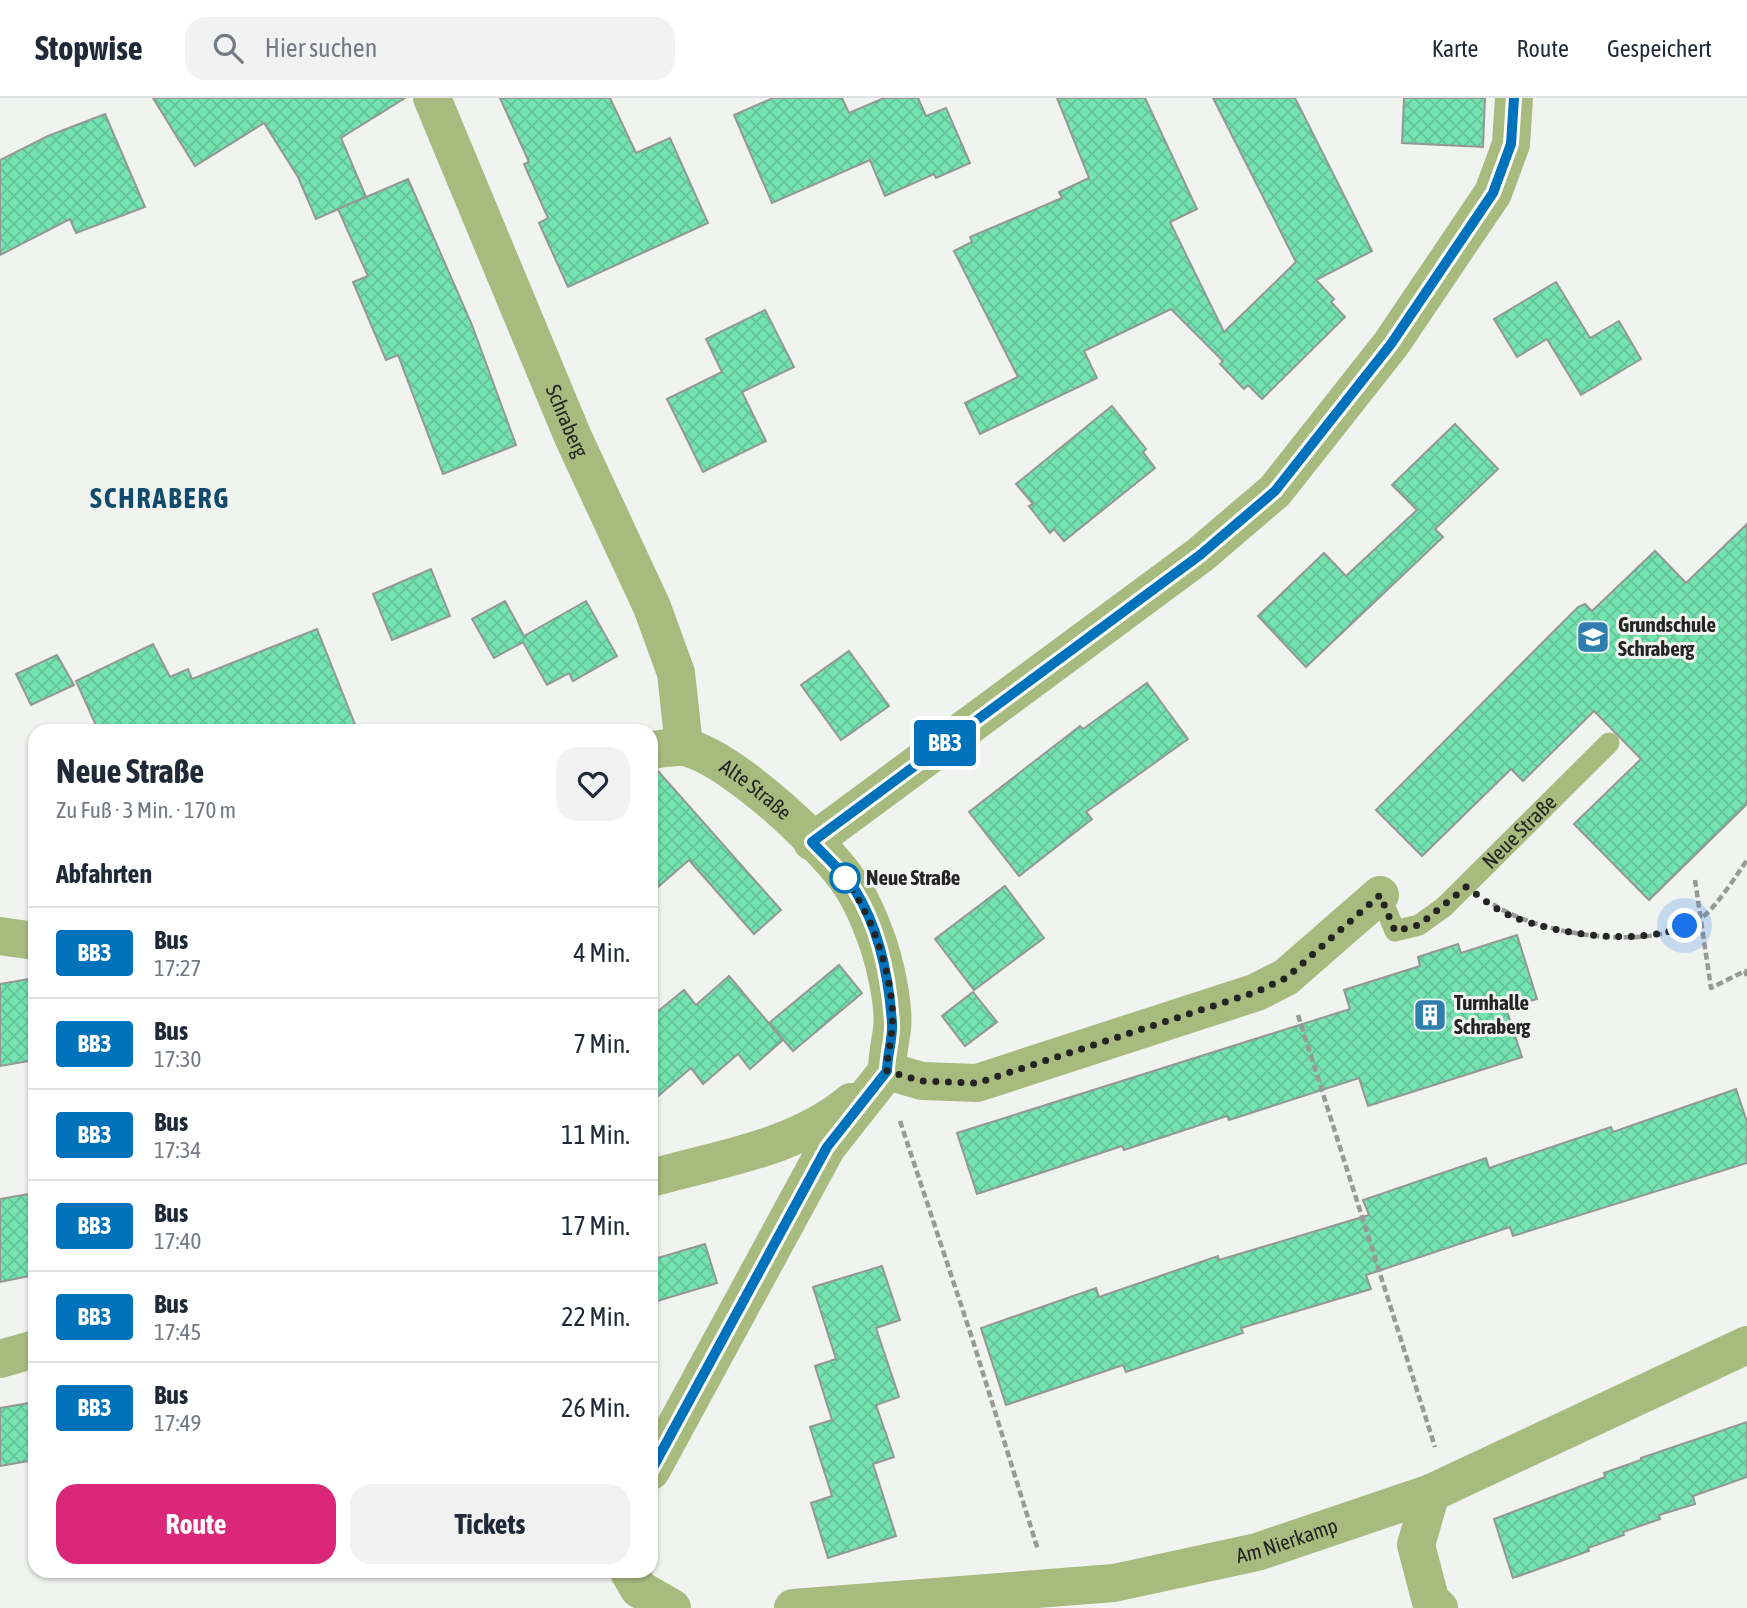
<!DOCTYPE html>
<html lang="de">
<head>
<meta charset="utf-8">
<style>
	:root { --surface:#fff; --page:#f2f2f3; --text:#1f2937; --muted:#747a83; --line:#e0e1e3; --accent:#db2777 }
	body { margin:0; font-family:"Asap Condensed",sans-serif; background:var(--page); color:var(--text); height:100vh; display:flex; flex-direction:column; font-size:26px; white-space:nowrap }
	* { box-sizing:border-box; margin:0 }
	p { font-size:23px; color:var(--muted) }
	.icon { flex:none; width:38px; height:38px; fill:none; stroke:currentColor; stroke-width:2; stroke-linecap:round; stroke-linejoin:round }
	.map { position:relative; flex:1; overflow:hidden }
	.panel { position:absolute; left:28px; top:626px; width:630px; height:854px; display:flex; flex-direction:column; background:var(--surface); border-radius:21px; box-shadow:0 2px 5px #0004 }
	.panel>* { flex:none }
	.badge { padding:0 14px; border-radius:5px; font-size:24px; line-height:46px }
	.you { position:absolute; width:35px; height:35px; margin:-18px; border:5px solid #fff; border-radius:50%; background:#1a73e8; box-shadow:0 0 0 10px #1a73e833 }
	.map>.badge { position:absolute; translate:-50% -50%; box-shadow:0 0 0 4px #fff }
	h2 { padding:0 28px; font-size:26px; line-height:63px }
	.round { display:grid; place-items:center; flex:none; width:74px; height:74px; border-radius:21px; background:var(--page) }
	.head { display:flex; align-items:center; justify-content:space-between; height:119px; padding:0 28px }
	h1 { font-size:33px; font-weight:700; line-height:52px }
	.cta { display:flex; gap:14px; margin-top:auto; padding:14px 28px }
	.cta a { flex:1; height:80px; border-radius:21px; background:var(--accent); color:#fff; font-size:28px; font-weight:700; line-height:80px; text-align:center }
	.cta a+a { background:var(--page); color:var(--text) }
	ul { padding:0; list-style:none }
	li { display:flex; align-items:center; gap:21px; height:91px; padding:0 28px; border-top:2px solid var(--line) }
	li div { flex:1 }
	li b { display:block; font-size:26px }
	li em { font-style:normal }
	li .badge { min-width:77px; font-weight:700; text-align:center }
	header { display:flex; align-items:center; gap:42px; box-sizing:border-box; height:98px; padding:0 35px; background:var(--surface); border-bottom:2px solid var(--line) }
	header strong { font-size:33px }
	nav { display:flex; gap:38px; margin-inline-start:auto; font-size:24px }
	.search { width:490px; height:63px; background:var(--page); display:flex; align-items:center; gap:18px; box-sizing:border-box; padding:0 24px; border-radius:21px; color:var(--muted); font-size:26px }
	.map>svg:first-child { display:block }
	.building { fill:url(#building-cross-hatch); stroke:#949795; stroke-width:2 }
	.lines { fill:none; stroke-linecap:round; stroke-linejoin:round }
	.path { stroke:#989a97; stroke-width:4.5; stroke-dasharray:7 3.5; stroke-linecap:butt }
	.lane { stroke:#a8bb7f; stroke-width:21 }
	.street { stroke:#a8bb7f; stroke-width:38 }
	.line-casing { stroke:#fff; stroke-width:16 }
	.line { stroke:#0072bc; stroke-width:10 }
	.walk { stroke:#232423; stroke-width:7; stroke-dasharray:0 12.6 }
	.stop-dot { fill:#fff; stroke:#0072bc; stroke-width:3.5 }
	.labels { text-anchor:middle; stroke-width:6; stroke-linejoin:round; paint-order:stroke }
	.street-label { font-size:21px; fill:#232423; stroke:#f1f3f0 }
	.poi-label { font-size:21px; font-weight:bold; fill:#232423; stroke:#f1f3f0; text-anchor:start }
	.stop-label { font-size:21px; font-weight:bold; fill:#232423; stroke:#f1f3f0; text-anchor:start }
	.district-label { font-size:28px; font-weight:bold; letter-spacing:2px; fill:#114a6b; stroke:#f1f3f0 }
</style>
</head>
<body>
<header>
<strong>Stopwise</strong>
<div class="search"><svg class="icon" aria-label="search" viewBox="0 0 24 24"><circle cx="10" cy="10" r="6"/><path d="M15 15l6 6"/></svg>Hier suchen</div>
<nav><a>Karte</a><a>Route</a><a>Gespeichert</a></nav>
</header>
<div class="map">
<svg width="1747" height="1510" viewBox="0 0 1747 1510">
	<defs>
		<pattern id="building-cross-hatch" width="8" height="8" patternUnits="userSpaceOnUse" patternTransform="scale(1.75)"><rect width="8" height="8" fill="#74e3af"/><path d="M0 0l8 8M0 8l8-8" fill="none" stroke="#64c396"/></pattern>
	</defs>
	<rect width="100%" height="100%" fill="#f1f3f0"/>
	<!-- building -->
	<g class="building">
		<polygon points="153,0 405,0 341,40 366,99 316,121 298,79 264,25 195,68"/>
		<polygon points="500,0 610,0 636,55 670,40 708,125 568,189 539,125 548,120 524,66 529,64"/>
		<polygon points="773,0 842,0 849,15 884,0 918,0 926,18 946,10 970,65 936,80 934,76 885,98 870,62 772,105 734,17"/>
		<polygon points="1057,0 1145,0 1197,111 1170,124 1224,234 1296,164 1213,0 1295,0 1372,153 1316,182 1334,201 1331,204 1345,219 1262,301 1248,287 1244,291 1220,266 1223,263 1171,211 1084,253 1097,280 980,336 965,305 1018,279 954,153 972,144 970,139 1062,100 1059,94 1089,80"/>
		<polygon points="1404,0 1485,0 1483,49 1402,45"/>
		<polygon points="105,16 145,109 76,135 70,121 0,157 0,62 48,38"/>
		<polygon points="408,81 472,227 516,347 443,376 398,257 386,262 353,184 368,178 338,111"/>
		<polygon points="1556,184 1590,240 1619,223 1641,261 1581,297 1547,241 1517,259 1494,221"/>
		<polygon points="765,212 794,269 742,294 766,343 703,374 667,301 722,274 706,241"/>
		<polygon points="1112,308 1146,351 1143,354 1155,370 1064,443 1054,431 1050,435 1029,408 1033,406 1016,386"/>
		<polygon points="1455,326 1498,371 1435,431 1443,439 1306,569 1258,518 1324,455 1346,478 1417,412 1392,387"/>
		<polygon points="1747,426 1747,706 1649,802 1574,726 1641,661 1594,613 1523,683 1511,671 1422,758 1376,712 1578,509 1585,506 1592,513 1655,453 1686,485"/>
		<polygon points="431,471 450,518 392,542 373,496"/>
		<polygon points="505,503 524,538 586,503 617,558 573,583 569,575 547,587 523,544 494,560 472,521"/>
		<polygon points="317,531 358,634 99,634 76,583 153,546 170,579 188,571 192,581"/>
		<polygon points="849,553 889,608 841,642 801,587"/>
		<polygon points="57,557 74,587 31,607 16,576"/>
		<polygon points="1147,585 1188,641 1086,714 1092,721 1019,778 969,714 1080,628 1083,631"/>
		<polygon points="651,673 658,673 781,812 754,836 689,762 651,795"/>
		<polygon points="1005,788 1044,840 974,892 935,841"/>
		<polygon points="1517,837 1537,901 1506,910 1522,959 1368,1008 1359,980 1229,1022 1227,1018 1124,1052 1122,1048 977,1096 957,1035 1350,911 1344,892 1420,868 1418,859 1458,846 1461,855"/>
		<polygon points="839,867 862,895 793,953 769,925"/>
		<polygon points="729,878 783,942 750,971 738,956 703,986 691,970 651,1004 651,919 684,892 696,907"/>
		<polygon points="35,880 35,962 0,968 0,886"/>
		<polygon points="973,894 997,924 965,948 942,918"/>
		<polygon points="1736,991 1747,1024 1747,1065 1513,1138 1510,1129 1366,1177 1371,1191 1241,1230 1243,1235 1126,1274 1123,1267 1006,1307 981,1230 1096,1190 1099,1199 1218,1158 1219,1162 1369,1117 1363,1102 1486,1060 1489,1070 1611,1029 1613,1034"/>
		<polygon points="35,1095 35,1177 0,1184 0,1101"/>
		<polygon points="705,1146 717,1185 651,1205 651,1162"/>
		<polygon points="882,1168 900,1222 876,1230 899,1299 876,1307 894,1359 873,1366 896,1438 828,1460 811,1405 832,1398 810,1329 832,1322 815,1268 836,1261 813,1189"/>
		<polygon points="35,1304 35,1362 0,1368 0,1310"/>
		<polygon points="1747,1324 1747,1379 1693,1398 1695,1406 1659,1417 1660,1421 1623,1434 1624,1437 1588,1450 1589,1453 1513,1480 1494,1421 1605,1379 1604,1375 1641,1362 1641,1360"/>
	</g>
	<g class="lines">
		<!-- path -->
		<g class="path">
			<polyline points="1695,782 1711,890 1745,873 1747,878"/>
			<path d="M1493,806C1539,837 1651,855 1700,821C1715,811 1736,778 1747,762"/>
			<polyline points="1298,917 1435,1349"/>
			<polyline points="900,1023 973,1243 1038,1452"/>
		</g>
		<!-- lane -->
		<path class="lane" id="s1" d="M1380,797L1395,833L1419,827L1444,809L1609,645"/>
		<!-- street -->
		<g class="street">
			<path id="s2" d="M432,0L573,339L652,509L676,575L684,648"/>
			<path id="s3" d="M651,652C662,651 677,647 688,650C735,663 830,751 855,793C863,807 870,823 875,837C884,860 895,907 892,931C890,946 887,958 887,973"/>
			<polyline points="812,744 1200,457 1275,393 1391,246 1493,95 1511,46 1514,0"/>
			<polyline points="0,838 35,843"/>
			<polyline points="887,973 922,983 977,985 1257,894 1286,879 1380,797"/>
			<path d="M651,1080C719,1061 796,1050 851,1004"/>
			<polyline points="0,1261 35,1251"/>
			<polyline points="651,1373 827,1049 887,973"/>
			<polyline points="1431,1395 1416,1447 1431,1504 1439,1510"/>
			<polyline points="629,1474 639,1491 672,1510"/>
			<path id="s4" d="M793,1510L1114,1485L1257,1454L1431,1395L1747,1247"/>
		</g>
	</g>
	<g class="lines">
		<defs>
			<path id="line" d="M651,1373L827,1049L887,973C887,957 893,941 892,925C889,881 879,830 855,792C844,775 826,759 812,744L1200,457L1275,393L1391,246L1493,95L1511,46L1514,0"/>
		</defs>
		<!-- line casing -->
		<use href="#line" class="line-casing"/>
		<!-- line -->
		<use href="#line" class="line"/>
		<!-- walk -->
		<path class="walk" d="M845,780L841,776C871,811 896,883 892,930C891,945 887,957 887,973L922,983L977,985L1256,894L1286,880L1380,797L1395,833L1419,827L1466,789C1480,798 1495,812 1511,818C1558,837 1638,848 1685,828"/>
	</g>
	<!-- icons -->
	<defs>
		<symbol id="school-square" viewBox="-11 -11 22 22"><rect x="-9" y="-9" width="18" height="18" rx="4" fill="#2f7eb0" stroke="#f1f3f0"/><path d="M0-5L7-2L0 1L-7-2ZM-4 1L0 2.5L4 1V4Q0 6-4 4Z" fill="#fff"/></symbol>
		<symbol id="building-square" viewBox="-11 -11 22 22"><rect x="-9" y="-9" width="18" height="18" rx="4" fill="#2f7eb0" stroke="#f1f3f0"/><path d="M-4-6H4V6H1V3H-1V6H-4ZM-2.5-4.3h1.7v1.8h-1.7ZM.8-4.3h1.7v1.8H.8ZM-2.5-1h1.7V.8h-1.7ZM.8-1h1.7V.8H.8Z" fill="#fff"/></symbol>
	</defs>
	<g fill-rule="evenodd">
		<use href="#school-square" x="1574" y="520" width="38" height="38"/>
		<use href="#building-square" x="1411" y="898" width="38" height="38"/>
	</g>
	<!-- markers -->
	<circle class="stop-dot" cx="845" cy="780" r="14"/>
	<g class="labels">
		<!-- street labels -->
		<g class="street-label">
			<text dy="7" stroke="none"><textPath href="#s2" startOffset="350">Schraberg</textPath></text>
			<text dy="7" stroke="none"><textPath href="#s3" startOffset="117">Alte Straße</textPath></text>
			<text dy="7" stroke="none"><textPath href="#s1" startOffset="201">Neue Straße</textPath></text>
			<text dy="7" stroke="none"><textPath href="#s4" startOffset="500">Am Nierkamp</textPath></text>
		</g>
		<!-- poi labels -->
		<g class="poi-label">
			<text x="1618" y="534">Grundschule<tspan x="1618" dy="24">Schraberg</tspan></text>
			<text x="1454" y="912">Turnhalle<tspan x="1454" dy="24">Schraberg</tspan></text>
		</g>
		<!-- stop labels -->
		<g class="stop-label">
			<text x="866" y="787">Neue Straße</text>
		</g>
		<!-- district labels -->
		<g class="district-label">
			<text x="160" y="410">SCHRABERG</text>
		</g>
	</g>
</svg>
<div class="you" style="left:1685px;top:828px"></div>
<b class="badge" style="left:945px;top:645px;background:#0072bc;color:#fff">BB3</b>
<section class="panel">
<div class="head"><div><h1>Neue Straße</h1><p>Zu Fuß · 3 Min. · 170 m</p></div><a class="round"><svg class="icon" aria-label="heart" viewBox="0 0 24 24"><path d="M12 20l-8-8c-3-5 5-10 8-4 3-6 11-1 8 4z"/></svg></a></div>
<h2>Abfahrten</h2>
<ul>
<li><span class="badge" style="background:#0072bc;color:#fff">BB3</span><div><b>Bus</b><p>17:27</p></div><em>4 Min.</em></li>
<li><span class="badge" style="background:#0072bc;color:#fff">BB3</span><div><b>Bus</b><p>17:30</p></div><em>7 Min.</em></li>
<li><span class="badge" style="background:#0072bc;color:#fff">BB3</span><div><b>Bus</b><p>17:34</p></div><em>11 Min.</em></li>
<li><span class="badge" style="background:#0072bc;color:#fff">BB3</span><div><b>Bus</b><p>17:40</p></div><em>17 Min.</em></li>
<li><span class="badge" style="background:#0072bc;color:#fff">BB3</span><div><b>Bus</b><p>17:45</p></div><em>22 Min.</em></li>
<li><span class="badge" style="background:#0072bc;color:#fff">BB3</span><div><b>Bus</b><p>17:49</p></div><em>26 Min.</em></li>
</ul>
<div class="cta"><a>Route</a><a>Tickets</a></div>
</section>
</div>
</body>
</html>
